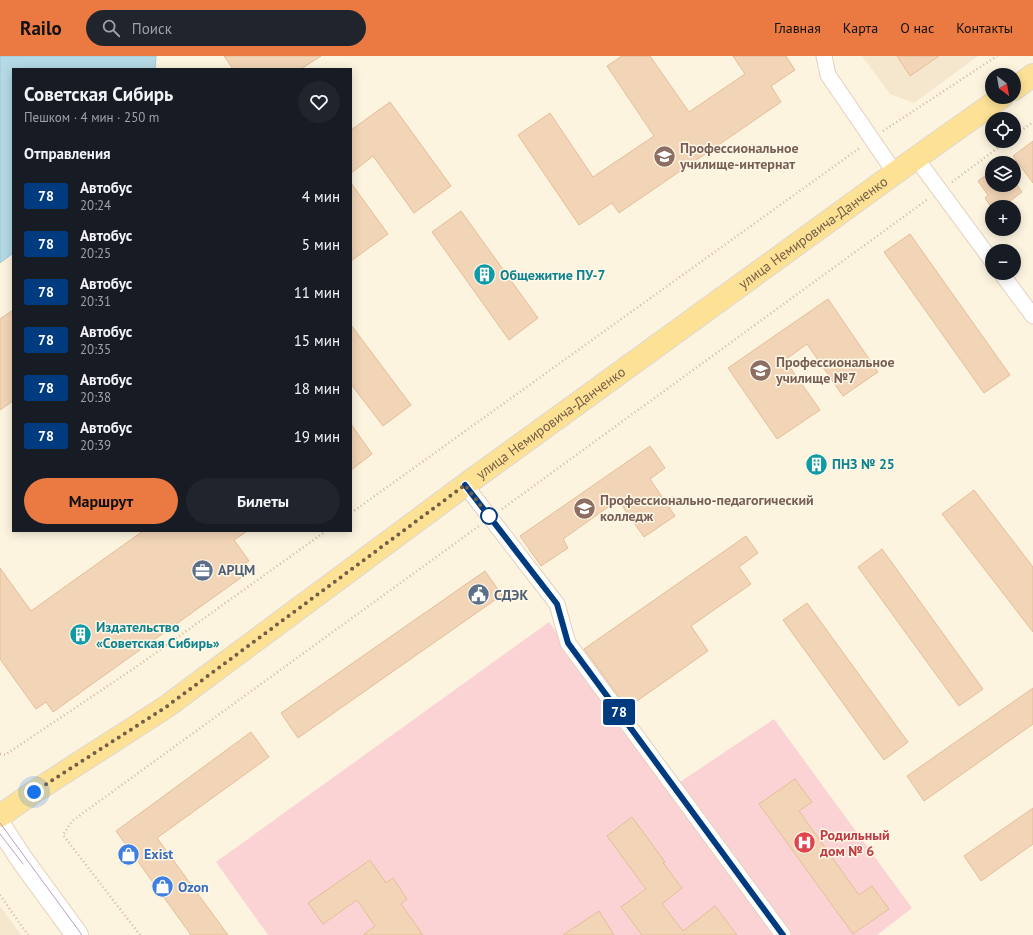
<!DOCTYPE html>
<html lang="ru">
<head>
<meta charset="utf-8">
<style>
	:root { --surface:#171b24; --page:#20242c; --text:#f1f3f6; --muted:#9ea1a6; --accent:#ea7942 }
	body { margin:0; font-family:"PT Sans",sans-serif; background:var(--page); color:var(--text); height:100vh; display:flex; flex-direction:column; font-size:15px; white-space:nowrap }
	* { box-sizing:border-box; margin:0 }
	p { font-size:13px; color:var(--muted) }
	.icon { flex:none; width:22px; height:22px; fill:none; stroke:currentColor; stroke-width:2; stroke-linecap:round; stroke-linejoin:round }
	.map { position:relative; flex:1; overflow:hidden }
	.side { position:absolute; left:12px; top:12px; width:340px; height:464px; display:flex; flex-direction:column; background:var(--surface); border-radius:0px; box-shadow:0 2px 10px #0003 }
	.side>* { flex:none }
	.badge { padding:0 8px; border-radius:3px; font-size:14px; line-height:26px }
	.needle { width:26px; rotate:149deg }
	.tools { position:absolute; left:985px; top:12px; display:grid; gap:8px }
	.tools a { display:grid; place-items:center; width:36px; height:36px; border-radius:50%; background:var(--surface); box-shadow:0 2px 10px #0003; font-size:20px }
	.you { position:absolute; width:20px; height:20px; margin:-10px; border:3px solid #fff; border-radius:50%; background:#1a73e8; box-shadow:0 0 0 6px #1a73e833 }
	.map>.badge { position:absolute; translate:-50% -50%; box-shadow:0 0 0 2px #fff }
	h2 { padding:0 12px; font-size:15px; line-height:36px }
	.round { display:grid; place-items:center; flex:none; width:42px; height:42px; border-radius:21px; background:var(--page) }
	.headline { display:flex; align-items:center; justify-content:space-between; height:68px; padding:0 12px }
	h1 { font-size:19px; font-weight:800; line-height:30px }
	.primary-button { display:flex; gap:8px; margin-top:auto; padding:8px 12px }
	.primary-button a { flex:1; height:46px; border-radius:24px; background:var(--accent); color:#111; font-size:16px; font-weight:800; line-height:46px; text-align:center }
	.primary-button a+a { background:var(--page); color:var(--text) }
	ul { padding:0; list-style:none }
	li { display:flex; align-items:center; gap:12px; height:48px; padding:0 12px }
	li div { flex:1 }
	li b { display:block; font-size:15px }
	li em { font-style:normal }
	li .badge { min-width:44px; font-weight:700; text-align:center }
	header { display:flex; align-items:center; gap:24px; box-sizing:border-box; height:56px; padding:0 20px; background:var(--accent); color:#111 }
	header strong { font-size:19px }
	nav { display:flex; gap:22px; margin-inline-start:auto; font-size:14px }
	.search { width:280px; height:36px; background:var(--page); display:flex; align-items:center; gap:10px; box-sizing:border-box; padding:0 14px; border-radius:22px; color:var(--muted); font-size:15px }
	.map>svg:first-child { display:block }
	.residential { fill:#f4e7ce }
	.medical { fill:#fbd3d4 }
	.water { fill:#b5dae6; stroke:#9bc8d8 }
	.building { fill:#f2d5b7; stroke:#e5bd97 }
	.lines { fill:none; stroke-linecap:round; stroke-linejoin:round }
	.street-casing { stroke:#e1d1bc; stroke-width:17 }
	.secondary-casing { stroke:#e3d0b7; stroke-width:24 }
	.primary-casing { stroke:#ded8d3; stroke-width:24 }
	.path { stroke:#d7b89b; stroke-width:2.5; stroke-dasharray:1 3; stroke-linecap:butt }
	.street { stroke:#fff; stroke-width:15 }
	.secondary { stroke:#fff; stroke-width:22 }
	.primary { stroke:#fde296; stroke-width:22 }
	.tram { stroke:#b89fc5; stroke-width:1 }
	.line-casing { stroke:#fff; stroke-width:9 }
	.line { stroke:#003b80; stroke-width:6 }
	.walk { stroke:#745c47; stroke-width:4; stroke-dasharray:0 7.2 }
	.stop-dot { fill:#fff; stroke:#003b80; stroke-width:2 }
	.labels { text-anchor:middle; stroke-width:3; stroke-linejoin:round; paint-order:stroke }
	.education-label { font-size:14px; font-weight:bold; fill:#785e54; stroke:#fff8e7; text-anchor:start }
	.street-label { font-size:14px; fill:#745c47; stroke:#fff8e7 }
	.culture-label { font-size:14px; font-weight:bold; fill:#0d838f; stroke:#fff8e7; text-anchor:start }
	.service-label { font-size:14px; font-weight:bold; fill:#4e5e75; stroke:#fff8e7; text-anchor:start }
	.health-label { font-size:14px; font-weight:bold; fill:#be3a42; stroke:#fff8e7; text-anchor:start }
	.shop-label { font-size:14px; font-weight:bold; fill:#366cbe; stroke:#fff8e7; text-anchor:start }
</style>
</head>
<body>
<header>
<strong>Railo</strong>
<div class="search"><svg class="icon" aria-label="search" viewBox="0 0 24 24"><circle cx="10" cy="10" r="6"/><path d="M15 15l6 6"/></svg>Поиск</div>
<nav><a>Главная</a><a>Карта</a><a>О нас</a><a>Контакты</a></nav>
</header>
<div class="map">
<svg width="1033" height="879" viewBox="0 0 1033 879">
	<rect width="100%" height="100%" fill="#fdf4e0"/>
	<!-- residential -->
	<g class="residential">
		<polygon points="862,0 978,0 914,47 890,38"/>
		<polygon points="0,850 21,879 0,879"/>
	</g>
	<!-- medical -->
	<polygon class="medical" points="549,566 671,732 774,663 912,852 877,879 268,879 216,806"/>
	<!-- water -->
	<polygon class="water" points="0,0 156,0 155,13 13,13 13,197 0,207"/>
	<!-- building -->
	<g class="building">
		<polygon points="224,0 321,0 301,13 233,13"/>
		<polygon points="622,0 650,0 689,56 745,18 733,0 786,0 795,14 771,30 781,46 619,157 612,147 579,169 518,79 550,57 593,121 654,80 607,10"/>
		<polygon points="897,0 939,0 910,20"/>
		<polygon points="390,46 451,130 414,157 373,100 351,117 351,74"/>
		<polygon points="1033,85 1033,127 1013,100"/>
		<polygon points="992,115 992,129 1014,129 1014,125 1022,136 1010,145 1017,155 1014,158 1014,151 992,152 985,142 988,139 978,125"/>
		<polygon points="351,127 388,178 351,205"/>
		<polygon points="461,155 538,262 509,284 432,176"/>
		<polygon points="910,178 1010,319 984,337 884,196"/>
		<polygon points="828,243 878,316 843,340 807,288 785,304 820,354 777,383 728,312"/>
		<polygon points="13,254 13,345 0,354 0,263"/>
		<polygon points="351,269 411,349 383,370 351,328"/>
		<polygon points="351,368 372,398 351,414"/>
		<polygon points="650,390 665,412 650,423 675,460 644,481 618,444 563,483 568,492 541,510 520,480"/>
		<polygon points="974,434 1033,511 1033,576 942,458"/>
		<polygon points="143,475 247,475 234,484 249,505 236,514 242,521 53,656 46,646 36,653 0,603 0,512 31,555"/>
		<polygon points="746,480 758,497 739,511 751,528 691,570 708,595 627,652 584,593"/>
		<polygon points="882,493 983,633 959,650 858,511"/>
		<polygon points="485,515 502,539 298,682 281,657"/>
		<polygon points="807,547 908,686 884,704 783,564"/>
		<polygon points="1033,632 1033,668 924,745 907,720"/>
		<polygon points="251,676 269,701 157,782 228,879 191,879 116,775"/>
		<polygon points="795,723 812,746 799,755 859,839 872,830 889,853 853,878 759,748"/>
		<polygon points="1033,752 1033,788 981,825 964,800"/>
		<polygon points="632,761 665,806 663,807 682,832 662,848 683,875 715,850 737,879 642,879 621,851 646,833 607,780"/>
		<polygon points="370,804 386,827 393,822 407,843 401,848 423,879 363,879 375,870 357,844 323,868 308,847"/>
		<polygon points="599,855 614,879 563,879"/>
	</g>
	<g class="lines">
		<defs>
			<g id="street">
				<polyline points="824,0 828,19 895,117"/>
				<polyline points="916,102 992,205"/>
				<polyline points="1001,217 1033,260"/>
				<polyline points="465,429 557,548 568,587 783,879"/>
			</g>
			<polyline id="secondary" points="0,770 23,805 77,879"/>
			<g id="primary">
				<polyline points="1014,33 1033,19"/>
				<path id="s1" d="M0,760L34,736L166,651L465,429L895,117L1002,41"/>
			</g>
		</defs>
		<!-- street casing -->
		<use href="#street" class="street-casing"/>
		<!-- secondary casing -->
		<use href="#secondary" class="secondary-casing"/>
		<!-- primary casing -->
		<use href="#primary" class="primary-casing"/>
		<!-- path -->
		<g class="path">
			<polyline points="883,75 997,0"/>
			<polyline points="1014,80 1033,66"/>
			<polyline points="952,126 1007,85"/>
			<polyline points="502,453 928,143"/>
			<polyline points="351,457 861,91"/>
			<polyline points="0,698 5,699 136,611 326,475"/>
			<polyline points="0,839 28,879"/>
			<polyline points="140,879 63,779 72,765 479,470"/>
		</g>
		<!-- street -->
		<use href="#street" class="street"/>
		<!-- secondary -->
		<use href="#secondary" class="secondary"/>
		<!-- primary -->
		<use href="#primary" class="primary"/>
		<!-- tram -->
		<g class="tram">
			<polyline points="0,767 82,879"/>
			<polyline points="0,778 23,808"/>
		</g>
	</g>
	<g class="lines">
		<defs>
			<polyline id="line" points="465,429 557,548 568,587 783,879"/>
		</defs>
		<!-- line casing -->
		<use href="#line" class="line-casing"/>
		<!-- line -->
		<use href="#line" class="line"/>
		<!-- walk -->
		<polyline class="walk" points="34,736 166,651 465,429 490,462 489,460"/>
	</g>
	<!-- icons -->
	<defs>
		<symbol id="university-disc" viewBox="-11 -11 22 22"><circle r="9.5" fill="#8d6e63" stroke="#fff8e7"/><path d="M0-5L7-2L0 1L-7-2ZM-4 1L0 2.5L4 1V4Q0 6-4 4Z" fill="#fff"/></symbol>
		<symbol id="building-disc" viewBox="-11 -11 22 22"><circle r="9.5" fill="#0f9aa8" stroke="#fff8e7"/><path d="M-4-6H4V6H1V3H-1V6H-4ZM-2.5-4.3h1.7v1.8h-1.7ZM.8-4.3h1.7v1.8H.8ZM-2.5-1h1.7V.8h-1.7ZM.8-1h1.7V.8H.8Z" fill="#fff"/></symbol>
		<symbol id="office-disc" viewBox="-11 -11 22 22"><circle r="9.5" fill="#5c6f8a" stroke="#fff8e7"/><path d="M-6-3h4V-5.5h4V-3h4V5H-6ZM-1-4.5V-3h2v-1.5ZM-6 0V1H6V0Z" fill="#fff"/></symbol>
		<symbol id="civic-disc" viewBox="-11 -11 22 22"><circle r="9.5" fill="#5c6f8a" stroke="#fff8e7"/><path d="M-.6-6.5H3V-4.5H.6V-3L4-1V1h2V6H-6V1h2V-1L-.6-3ZM-1.2 2.5V6h2.4V2.5Z" fill="#fff"/></symbol>
		<symbol id="hospital-disc" viewBox="-11 -11 22 22"><circle r="9.5" fill="#e0444e" stroke="#fff8e7"/><path d="M-5-5h3v3.5h4V-5h3V5h-3V1.5h-4V5h-3Z" fill="#fff"/></symbol>
		<symbol id="shop-disc" viewBox="-11 -11 22 22"><circle r="9.5" fill="#3f7fe0" stroke="#fff8e7"/><path d="M-5-2.5h2.3a2.7 3.5 0 0 1 5.4 0H5L5.5 6h-11ZM-1.5-2.5h3a1.5 2.3 0 0 0-3 0Z" fill="#fff"/></symbol>
	</defs>
	<g fill-rule="evenodd">
		<use href="#university-disc" x="652" y="88" width="25" height="25"/>
		<use href="#building-disc" x="472" y="206" width="25" height="25"/>
		<use href="#university-disc" x="748" y="302" width="25" height="25"/>
		<use href="#building-disc" x="804" y="396" width="25" height="25"/>
		<use href="#university-disc" x="572" y="440" width="25" height="25"/>
		<use href="#office-disc" x="190" y="502" width="25" height="25"/>
		<use href="#civic-disc" x="466" y="526" width="25" height="25"/>
		<use href="#building-disc" x="68" y="566" width="25" height="25"/>
		<use href="#hospital-disc" x="792" y="774" width="25" height="25"/>
		<use href="#shop-disc" x="116" y="786" width="25" height="25"/>
		<use href="#shop-disc" x="150" y="818" width="25" height="25"/>
	</g>
	<!-- markers -->
	<circle class="stop-dot" cx="489" cy="460" r="8"/>
	<g class="labels">
		<!-- education labels -->
		<g class="education-label">
			<text x="680" y="97">Профессиональное<tspan x="680" dy="16">училище-интернат</tspan></text>
			<text x="776" y="311">Профессиональное<tspan x="776" dy="16">училище №7</tspan></text>
			<text x="600" y="449">Профессионально-педагогический<tspan x="600" dy="16">колледж</tspan></text>
		</g>
		<!-- street labels -->
		<g class="street-label">
			<text dy="5" stroke="none"><textPath href="#s1" startOffset="1001">улица Немировича-Данченко</textPath></text>
			<text dy="5" stroke="none"><textPath href="#s1" startOffset="677">улица Немировича-Данченко</textPath></text>
		</g>
		<!-- culture labels -->
		<g class="culture-label">
			<text x="500" y="224">Общежитие ПУ-7</text>
			<text x="832" y="413">ПНЗ № 25</text>
			<text x="96" y="576">Издательство<tspan x="96" dy="16">«Советская Сибирь»</tspan></text>
		</g>
		<!-- service labels -->
		<g class="service-label">
			<text x="218" y="519">АРЦМ</text>
			<text x="494" y="544">СДЭК</text>
		</g>
		<!-- health labels -->
		<g class="health-label">
			<text x="820" y="784">Родильный<tspan x="820" dy="16">дом № 6</tspan></text>
		</g>
		<!-- shop labels -->
		<g class="shop-label">
			<text x="144" y="803">Exist</text>
			<text x="178" y="836">Ozon</text>
		</g>
	</g>
</svg>
<div class="tools">
<a><svg class="needle" viewBox="-14 -14 28 28"><path d="M0-13l5 13h-10z" fill="#e53935"/><path d="M0 13l5-13h-10z" fill="#9ea1a6"/></svg></a>
<a><svg class="icon" aria-label="locate" viewBox="0 0 24 24"><circle cx="12" cy="12" r="6"/><path d="M12 2v4M12 18v4M2 12h4M18 12h4"/></svg></a>
<a><svg class="icon" aria-label="layers" viewBox="0 0 24 24"><path d="M12 4l9 5-9 5-9-5zM3 14l9 5 9-5"/></svg></a>
<a>+</a>
<a>−</a>
</div>
<div class="you" style="left:34px;top:736px"></div>
<b class="badge" style="left:619px;top:656px;background:#003b80;color:#fff">78</b>
<section class="side">
<div class="headline"><div><h1>Советская Сибирь</h1><p>Пешком · 4 мин · 250 m</p></div><a class="round"><svg class="icon" aria-label="heart" viewBox="0 0 24 24"><path d="M12 20l-8-8c-3-5 5-10 8-4 3-6 11-1 8 4z"/></svg></a></div>
<h2>Отправления</h2>
<ul>
<li><span class="badge" style="background:#003b80;color:#fff">78</span><div><b>Автобус</b><p>20:24</p></div><em>4 мин</em></li>
<li><span class="badge" style="background:#003b80;color:#fff">78</span><div><b>Автобус</b><p>20:25</p></div><em>5 мин</em></li>
<li><span class="badge" style="background:#003b80;color:#fff">78</span><div><b>Автобус</b><p>20:31</p></div><em>11 мин</em></li>
<li><span class="badge" style="background:#003b80;color:#fff">78</span><div><b>Автобус</b><p>20:35</p></div><em>15 мин</em></li>
<li><span class="badge" style="background:#003b80;color:#fff">78</span><div><b>Автобус</b><p>20:38</p></div><em>18 мин</em></li>
<li><span class="badge" style="background:#003b80;color:#fff">78</span><div><b>Автобус</b><p>20:39</p></div><em>19 мин</em></li>
</ul>
<div class="primary-button"><a>Маршрут</a><a>Билеты</a></div>
</section>
</div>
</body>
</html>
